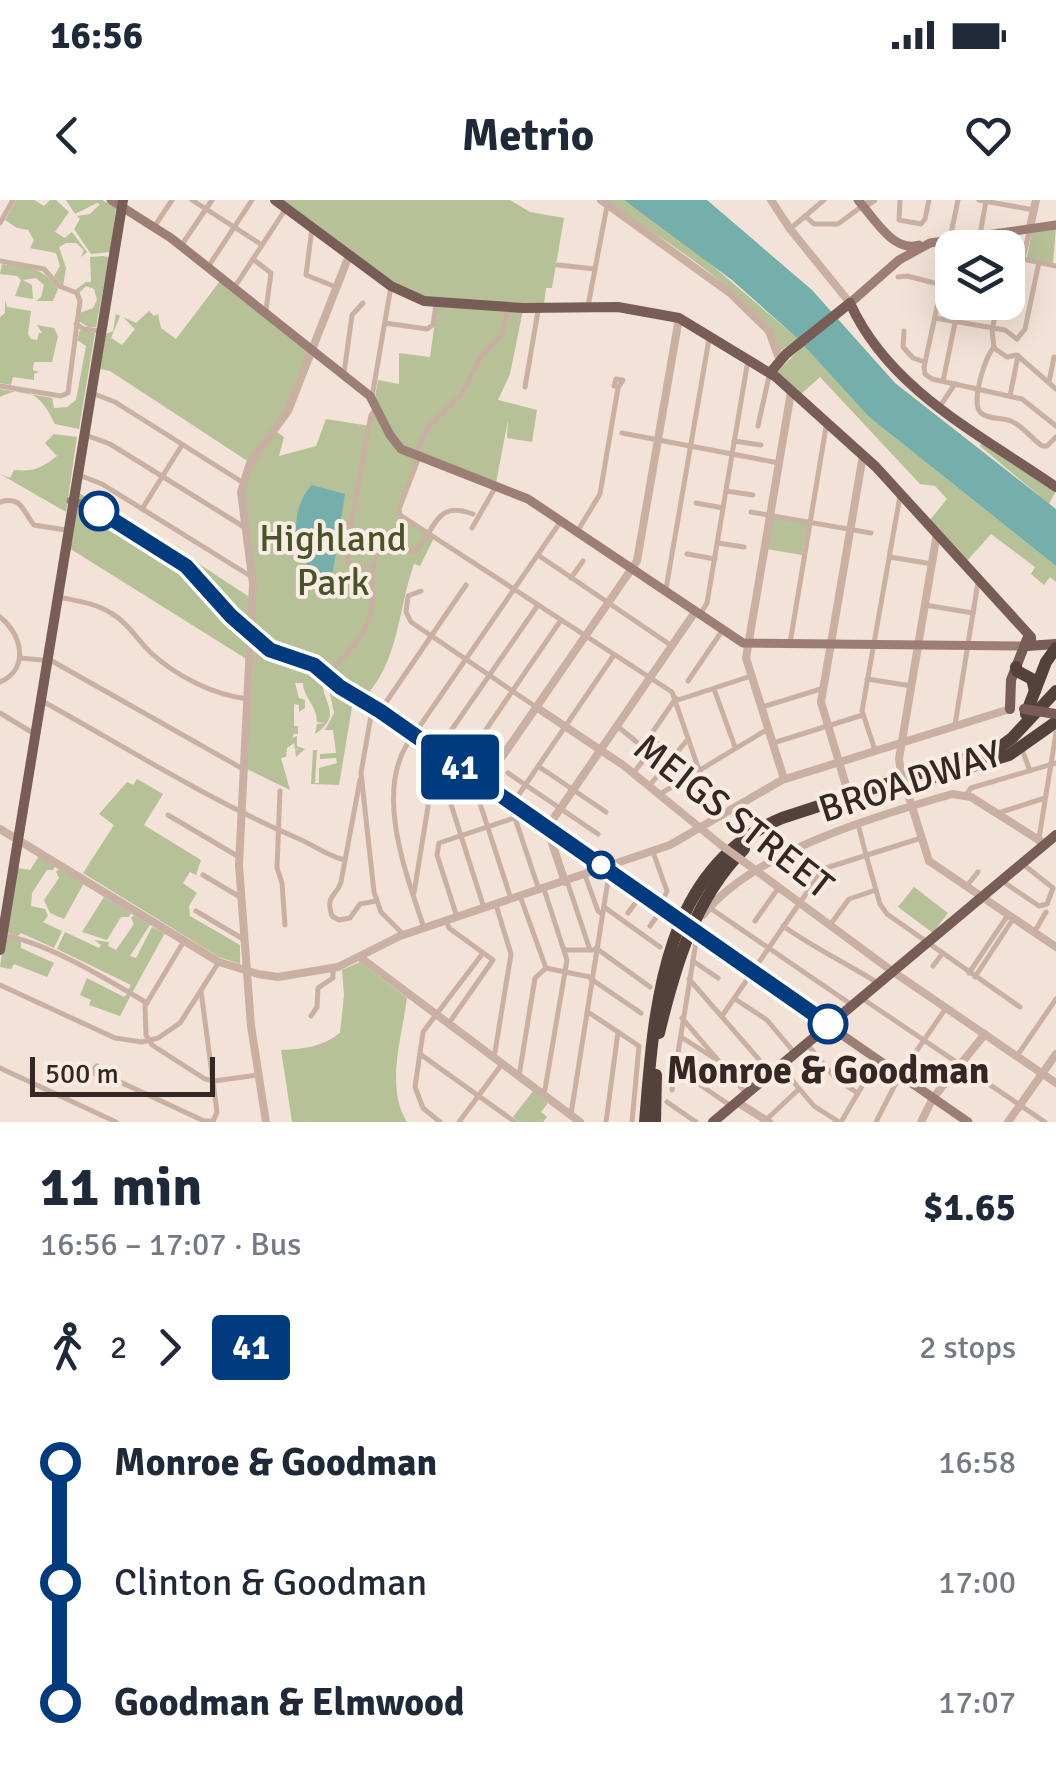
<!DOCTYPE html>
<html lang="en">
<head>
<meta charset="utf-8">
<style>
	:root { --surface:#fff; --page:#f2f2f3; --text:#1f2937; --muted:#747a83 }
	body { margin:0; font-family:Signika,sans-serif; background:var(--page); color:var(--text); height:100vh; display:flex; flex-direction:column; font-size:38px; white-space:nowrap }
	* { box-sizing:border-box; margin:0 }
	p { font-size:32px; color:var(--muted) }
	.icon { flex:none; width:55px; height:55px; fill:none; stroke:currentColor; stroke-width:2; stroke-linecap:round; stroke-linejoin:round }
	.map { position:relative; height:922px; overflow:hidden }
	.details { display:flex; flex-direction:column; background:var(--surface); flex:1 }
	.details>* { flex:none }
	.badge { padding:0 20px; border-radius:8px; font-size:35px; line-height:65px }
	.controls { position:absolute; left:935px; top:30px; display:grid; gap:20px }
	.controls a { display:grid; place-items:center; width:90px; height:90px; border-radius:20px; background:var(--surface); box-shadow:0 10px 40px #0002; font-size:50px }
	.scale { position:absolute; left:30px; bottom:25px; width:185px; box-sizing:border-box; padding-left:10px; border:5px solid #342825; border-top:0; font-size:28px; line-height:35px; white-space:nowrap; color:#342825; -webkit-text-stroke:8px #f9ece3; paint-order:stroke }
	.map>.badge { position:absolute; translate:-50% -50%; box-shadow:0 0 0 5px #fff }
	.legs { display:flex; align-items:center; gap:15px; height:110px; padding:0 40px; font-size:32px }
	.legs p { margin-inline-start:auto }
	.summary { display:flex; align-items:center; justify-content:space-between; height:170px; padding:0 40px }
	h1 { font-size:55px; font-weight:700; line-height:75px }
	ul { padding:0 40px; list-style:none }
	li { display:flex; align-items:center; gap:35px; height:120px; font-size:38px }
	li i { display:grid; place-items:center; width:15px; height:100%; margin:0 12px; background:currentColor }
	li i::after { content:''; width:25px; height:25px; margin:-12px; border:8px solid; border-radius:50%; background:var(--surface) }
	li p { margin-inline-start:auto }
	li:first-child i { background:linear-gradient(#0000 50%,currentColor 0) }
	li:last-child i { background:linear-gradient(currentColor 50%,#0000 0) }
	.status { display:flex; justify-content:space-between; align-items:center; height:70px; padding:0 50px; background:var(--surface); direction:ltr }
	.status svg { height:28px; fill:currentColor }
	header { display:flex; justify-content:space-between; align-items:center; height:130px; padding:0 40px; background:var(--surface); font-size:45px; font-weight:700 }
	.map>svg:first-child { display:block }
	.green { fill:#b7c197 }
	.water { fill:#75afab }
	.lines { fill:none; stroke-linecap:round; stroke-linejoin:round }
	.minor { stroke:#cab0a3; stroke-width:5 }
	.tertiary { stroke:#cab0a3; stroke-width:8 }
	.secondary { stroke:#9d7e74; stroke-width:9 }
	.primary { stroke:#775d55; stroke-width:10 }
	.motorway { stroke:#55413c; stroke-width:12 }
	.tertiary-bridge { stroke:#cab0a3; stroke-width:8 }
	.secondary-bridge { stroke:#9d7e74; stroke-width:9 }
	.primary-bridge { stroke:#775d55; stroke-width:10 }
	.line-1-casing { stroke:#fff; stroke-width:22 }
	.line-1 { stroke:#003b80; stroke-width:15 }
	.stop-1-dot { fill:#fff; stroke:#003b80; stroke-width:5 }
	.labels { text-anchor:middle; stroke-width:8; stroke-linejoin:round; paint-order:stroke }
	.park-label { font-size:38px; fill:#485328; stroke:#f9ece3 }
	.street-label { font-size:38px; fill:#342825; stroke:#f9ece3 }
	.stop-label { font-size:38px; font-weight:bold; fill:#342825; stroke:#f9ece3 }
</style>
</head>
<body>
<div class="status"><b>16:56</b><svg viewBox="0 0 49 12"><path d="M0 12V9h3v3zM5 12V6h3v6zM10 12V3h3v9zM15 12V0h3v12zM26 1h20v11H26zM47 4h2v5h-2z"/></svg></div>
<header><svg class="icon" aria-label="back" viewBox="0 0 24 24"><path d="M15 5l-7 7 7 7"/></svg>Metrio<svg class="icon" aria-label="heart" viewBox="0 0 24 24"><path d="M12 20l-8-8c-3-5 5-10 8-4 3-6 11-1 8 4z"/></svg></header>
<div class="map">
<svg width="1056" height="922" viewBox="0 0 1056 922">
	<rect width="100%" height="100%" fill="#f2e2d7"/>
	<!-- green -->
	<g class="green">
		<polygon points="16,0 34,0 44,6 50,0 56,0 69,12 55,32 65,38 72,32 87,52 81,57 84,50 76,43 66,43 59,47 66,68 63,87 54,76 60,66 56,53 30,48 34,40 28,30 17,28 5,20"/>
		<polygon points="66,0 102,0 116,8 110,52 91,54 74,29 80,19 77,16 90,14 100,4 97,3 75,14"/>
		<polygon points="282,0 510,0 530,12 564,18 552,88 546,88 544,104 427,99 393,82"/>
		<path d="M603,0H624L685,42L798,139L780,151C752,90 658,37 603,0Z"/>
		<polygon points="1056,27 1053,63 1027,58 1032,30"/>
		<polygon points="103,56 109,57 96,127 88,127 79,121 80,113 93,108 97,100 94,89 86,86 80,92 75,90 86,82 91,82 90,57"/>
		<path d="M2,64C30,68 41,66 58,89L53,101H36L41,97L44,85L36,78L23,80L32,85L33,99L15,96L21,80L17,76L0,74Z"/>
		<path d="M220,81L309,150L291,201L274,230L284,237L279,256L316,246L326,219L370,226L378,180L399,184V153L430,157L437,107L523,110L510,174L498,200L537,210L532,242L507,238L508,220L496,283L419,254L397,312L434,338L420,366L414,364C398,409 399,462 364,498L346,490L324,470L285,456L249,431L248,460L69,348L79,293L164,341L254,400L243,297L252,264L110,171L100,169L106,134L113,131L116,114L120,116L111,138L122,145L135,129L123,117L136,123L149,111L154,116L158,114L161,128L176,139Z"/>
		<polygon points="5,100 7,107 31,111 28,134 31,139 37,140 39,133 42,133 37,125 54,128 58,136 52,162 34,162 33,170 39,172 34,174 34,180 13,177 11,185 0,183 0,117 5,113"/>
		<path d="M80,130L95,133L79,229L55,224C43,200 30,182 0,197V189L52,198L54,208L67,207L76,200L86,146L77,140Z"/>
		<polygon points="804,145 869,217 1056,366 1056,382 1050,377 1044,385 1031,374 1035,367 991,334 967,361 930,320 947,299 935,286 920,284 820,177 799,196 777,172"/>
		<path d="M54,234L77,237L66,312L0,274L10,278L14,270C33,272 42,268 57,256L45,243Z"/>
		<polygon points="982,240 1056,291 1049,304 980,246"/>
		<polygon points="772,317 808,323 802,355 766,349"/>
		<path d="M254,443L273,460L303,467L323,480C320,502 345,514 315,534L317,524L325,523L317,522C317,505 303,497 303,483H295L299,498L305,500V508L299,512V505L294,504V526H298V534H294L292,538L297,536V546L305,549L296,557L295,550L299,549H295L294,543L287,548L286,557L281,558L290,590L247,569Z"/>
		<polygon points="328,484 353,501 339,585 311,584 313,550 317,550 315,583 319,583 319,568 337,563 336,558 320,559 320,554 336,553 333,530 325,530 334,513"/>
		<polygon points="137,579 163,594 144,625 201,660 196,675 190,672 183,683 197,693 189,706 190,716 240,745 240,764 219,757 83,673 114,625 99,614 127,582 133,585"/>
		<polygon points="39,656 55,666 53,670 47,670 32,693 31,706 45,709 48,716 43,722 62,731 54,748 21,733 18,736 7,733 17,668 30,670"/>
		<polygon points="60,668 84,683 64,719 50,713 44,700 59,678 56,672"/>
		<polygon points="914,687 948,713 933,733 898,707"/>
		<polygon points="104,697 131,713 129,717 121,717 107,740 82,732"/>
		<polygon points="134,715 150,725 130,756 136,758 152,727 165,733 132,793 128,790 131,785 57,749 65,732 99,748 101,745 94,740 109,742 108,746 116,750 134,724 131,718"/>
		<polygon points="8,738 21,740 21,748 54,763 47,777 14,764 11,769 0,767 4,740"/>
		<path d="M360,762L407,798C402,838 385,886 407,922H292L281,850C304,849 321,847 340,833L344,795L342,770Z"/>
		<polygon points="87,778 124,797 128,793 131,795 120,816 89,805 91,800 80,795"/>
		<polygon points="533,891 548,903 541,912 547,917 543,922 519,922 513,917"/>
	</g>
	<!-- water -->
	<g class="water">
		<polygon points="624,0 707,0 812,90 895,183 1056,309 1056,366 869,217 798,139 732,80"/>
		<path d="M312,285L345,294L332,377L329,379C290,369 287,310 312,285Z"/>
	</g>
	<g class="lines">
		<!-- minor -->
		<g class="minor">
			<polyline points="192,0 262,45"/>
			<polyline points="900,0 899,20 921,24 925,19 929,0"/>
			<polyline points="979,0 1034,10"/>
			<polyline points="805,16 814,24 838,24 861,7"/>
			<polyline points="0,23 13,0"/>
			<polyline points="154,27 172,0"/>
			<polyline points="312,28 306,75 336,87"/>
			<polyline points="790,29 824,0"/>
			<polyline points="981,29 986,1"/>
			<polyline points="951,34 958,0"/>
			<polyline points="181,46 212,0"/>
			<polyline points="996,48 999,31"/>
			<polyline points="1008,56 1056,66"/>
			<polyline points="1023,59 1030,28"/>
			<polyline points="254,60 271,73 266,110"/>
			<polyline points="0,61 44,69 59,86 77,93 80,101 68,193 61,196 0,186"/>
			<polyline points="558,65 595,69"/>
			<polyline points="208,67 252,0"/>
			<polyline points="898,77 907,76 946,86"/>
			<polyline points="952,78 939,98 924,167 925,174 932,179 1022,199 1056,226"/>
			<polyline points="234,88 285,10"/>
			<polyline points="998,102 992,130 994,148 1007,157 1017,155 1056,189"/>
			<polyline points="588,106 607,6"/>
			<polyline points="935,118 1005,130 1017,139"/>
			<polyline points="385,123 427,129 433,125 436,104"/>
			<polyline points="76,124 84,129 101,131"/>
			<polyline points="904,131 903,147 913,158 925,162"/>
			<polyline points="1017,139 1025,129 1039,62"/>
			<path d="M994,147C985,156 970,204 981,213C989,220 1002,217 1011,221C1023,226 1032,239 1042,246H1047L1056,237"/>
			<polyline points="344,173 352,115 363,103"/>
			<polyline points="943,181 955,123"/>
			<polyline points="1049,182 1054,157"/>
			<polyline points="525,187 538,111"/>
			<polyline points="92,193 115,202 242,282"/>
			<polyline points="1010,196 1018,156"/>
			<polyline points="372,197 391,86"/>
			<polyline points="940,206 955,184"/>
			<polyline points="758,226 769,176"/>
			<polyline points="622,233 779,263"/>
			<polyline points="83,234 110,244 244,327"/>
			<polyline points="734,241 761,245"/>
			<polyline points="415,253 429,226 462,194 481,156 502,135 508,107"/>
			<polyline points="419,257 399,309 400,315 672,492 699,570"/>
			<polyline points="79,275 102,284 252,377"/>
			<polyline points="726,291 753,295"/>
			<path d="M0,302C22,295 23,312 34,325L66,330"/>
			<polyline points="696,303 723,308"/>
			<polyline points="142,309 182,245"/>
			<polyline points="751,312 871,333"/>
			<polyline points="472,328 495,288"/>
			<polyline points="577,332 600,294 618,188 623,180 616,179 614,186"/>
			<polyline points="718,343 744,347"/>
			<polyline points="687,354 715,359"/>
			<polyline points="538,355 672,446"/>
			<polyline points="890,357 932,364"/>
			<polyline points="372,367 354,367 348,361 346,351 371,215 377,207"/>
			<polyline points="571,378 583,361"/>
			<polyline points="666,389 709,139"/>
			<polyline points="421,391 408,396 406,412 411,422 536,507"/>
			<path d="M59,397C77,401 95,403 111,413C128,423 137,439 150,452C176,476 213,495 248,499"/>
			<polyline points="925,405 973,413"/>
			<polyline points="701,413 707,403 748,160"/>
			<path d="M0,417C22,434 30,469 0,482"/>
			<polyline points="790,443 826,227"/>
			<polyline points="20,458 52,461 243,569"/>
			<path d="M326,474C345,457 369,434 372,407C374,386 368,369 380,350L391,347L415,352C437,328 435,300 473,314"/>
			<polyline points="867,479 912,486"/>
			<polyline points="688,481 722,431"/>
			<polyline points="714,489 735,547"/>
			<polyline points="678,500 751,476"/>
			<path d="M44,502C127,548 209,600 297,638C314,645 327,656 345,660"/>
			<polyline points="762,507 824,488"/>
			<polyline points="372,510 361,573 374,692 381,712 404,735"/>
			<polyline points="380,511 466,385"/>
			<polyline points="0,513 33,533"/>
			<polyline points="955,525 978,382"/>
			<polyline points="617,526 638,543"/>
			<polyline points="650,536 676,498"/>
			<polyline points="773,543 863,515"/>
			<polyline points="875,550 862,511 900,296"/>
			<polyline points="1023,552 1030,571"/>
			<polyline points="452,563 448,595 484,708"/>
			<polyline points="461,566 561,420"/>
			<polyline points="538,566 606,612"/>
			<polyline points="634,572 657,543"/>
			<polyline points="508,573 598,634"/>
			<path d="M360,580L341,682C336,698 325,694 332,716L339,720L350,718L360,704L376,701"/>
			<polyline points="474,585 511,699"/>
			<polyline points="649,586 688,539"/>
			<polyline points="280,591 277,668 282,683 285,725"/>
			<polyline points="660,594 768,529"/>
			<polyline points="966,595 971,588 1056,563"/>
			<polyline points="998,613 1045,598"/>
			<polyline points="168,615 239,657"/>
			<polyline points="858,624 866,655"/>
			<polyline points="1039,638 1056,533"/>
			<polyline points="653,652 667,691 660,707"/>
			<polyline points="866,655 880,704 887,714 1020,807"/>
			<polyline points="203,675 240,697"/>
			<polyline points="585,675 598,711 602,714"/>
			<polyline points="567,681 590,750"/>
			<polyline points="1002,681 1039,706 1047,704 1053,688 1024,665"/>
			<polyline points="966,687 978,672"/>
			<polyline points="539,690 511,606 614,455"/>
			<polyline points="414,693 437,551 538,405"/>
			<polyline points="520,696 546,768 590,777"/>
			<polyline points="604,707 660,747"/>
			<polyline points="710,708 852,805"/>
			<polyline points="196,711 243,739"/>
			<polyline points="628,713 642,694"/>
			<polyline points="457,717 437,655 439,643 514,618"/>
			<polyline points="446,721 449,728 493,760 449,823"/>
			<polyline points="755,721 779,687"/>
			<polyline points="830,725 849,699 876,690"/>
			<polyline points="650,726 662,709"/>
			<path d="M783,726C814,748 846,763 878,783"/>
			<path d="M424,728C407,676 376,598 406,546L561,321"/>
			<polyline points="1035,731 1046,712"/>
			<path d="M2,735C47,742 108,780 147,803"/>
			<polyline points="184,741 145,806 146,835 152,845 205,879 214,881 258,875"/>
			<polyline points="596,748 650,787"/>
			<polyline points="565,750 593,750"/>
			<polyline points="693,761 718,778"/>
			<polyline points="933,766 942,754"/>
			<polyline points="969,773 1008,715"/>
			<polyline points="975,777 1013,719"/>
			<polyline points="591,779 641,813"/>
			<polyline points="689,779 769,871"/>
			<polyline points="0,785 115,838 142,842 158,838 180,823 219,762"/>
			<polyline points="735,799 767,820 793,851"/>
			<polyline points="863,799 1045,922"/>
			<polyline points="588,812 639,846 632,922"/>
			<polyline points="311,816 317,807 318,788 333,778 333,769"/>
			<polyline points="722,816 823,669 921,638"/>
			<polyline points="682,818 746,893"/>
			<polyline points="681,837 714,858"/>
			<polyline points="807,844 836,879 856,892"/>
			<polyline points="420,854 515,922"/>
			<polyline points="1017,856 1056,799"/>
			<polyline points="494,858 511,754 496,705"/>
			<polygon points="97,866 101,872 96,875 92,871"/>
			<polyline points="780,866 814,906 839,922"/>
			<polyline points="0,868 116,922"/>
			<polyline points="677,869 731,906"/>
			<polyline points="101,873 204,921 213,921 217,912 201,791"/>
			<polyline points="519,876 535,778 546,768"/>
			<polyline points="672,890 696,742"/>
			<polyline points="544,895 567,760 544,689"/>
			<polyline points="667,902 696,922"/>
			<polyline points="571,914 609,674"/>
			<polyline points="767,919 799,889"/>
			<polyline points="440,922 423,908 415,887 423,832 483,753"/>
			<polyline points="459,922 502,864"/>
			<polyline points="606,922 618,832"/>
			<polyline points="841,922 878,859"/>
			<polyline points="876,922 900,875 946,808"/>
		</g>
		<!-- tertiary -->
		<g class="tertiary">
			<polyline points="601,0 730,93 769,131 780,161"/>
			<polyline points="771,0 790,29 850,103"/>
			<polyline points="864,6 873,0"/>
			<polyline points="1030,27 1036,0"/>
			<polyline points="536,507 623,565 721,645"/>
			<polyline points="901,572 899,559 937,333"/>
			<polyline points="784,579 746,458 791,192"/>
			<polyline points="484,583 637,361 679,118"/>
			<polyline points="847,589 821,502 863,255"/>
			<polyline points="907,591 929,661 1056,747"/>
			<polyline points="0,629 219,762 258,774 278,777 338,767 400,736 670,645 782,580 1010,509"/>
			<polyline points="743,661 892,771 1056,883"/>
			<polyline points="565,682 547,628 695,412"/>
			<path d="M703,715C754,651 875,617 952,594L971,597L1045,644"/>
			<polyline points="361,758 580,922"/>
			<polyline points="737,902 769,922"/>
			<polyline points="266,922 251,826 239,665 253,384 241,292 250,263 288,211 350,53"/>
			<polyline points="921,922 933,898 985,834"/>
			<polyline points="1008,922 1056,854"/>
		</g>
		<!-- secondary -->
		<g class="secondary">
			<polyline points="111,0 171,38 370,196 390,235 401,249 528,299 743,443 1026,446"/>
			<path d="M858,0C873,17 894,54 919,45"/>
			<polyline points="850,103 899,60 930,43 1056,25"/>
			<polyline points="71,301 94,308 176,358 197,376 231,416 265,447 278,455 314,465 340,487 513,603 678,720"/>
			<polyline points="689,729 968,922"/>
		</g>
		<!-- primary -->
		<g class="primary">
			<polyline points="275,0 391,86 424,101 523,108 618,107 679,118 776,177 876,267 1031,437 1031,444"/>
			<path d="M850,103C889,190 981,235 1056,287"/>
			<polyline points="770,173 786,154 850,103"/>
			<polyline points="1027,446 1056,444"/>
			<polyline points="1010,509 1011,480 1027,439"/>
			<polyline points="0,750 123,0"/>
			<polyline points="713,922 1056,635"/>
		</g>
		<!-- motorway -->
		<g class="motorway">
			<polyline points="1016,467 1017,471 1032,479 1035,491"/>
			<polyline points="1026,514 1046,462 1056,448"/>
			<polyline points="936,577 1009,555 1056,522"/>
			<path d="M659,833C675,767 694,699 744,649"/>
			<path d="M645,922C654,811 661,668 782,618L1000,547L1012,538L1056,491"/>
			<polyline points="655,922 656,875"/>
		</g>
		<!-- tertiary-bridge -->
		<g class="tertiary-bridge">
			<polyline points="901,572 907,591"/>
			<polyline points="847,589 853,609"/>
			<polyline points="721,645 743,661"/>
		</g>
		<!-- secondary-bridge -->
		<polyline class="secondary-bridge" points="678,720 689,729"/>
		<!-- primary-bridge -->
		<polyline class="primary-bridge" points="1024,509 1056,514"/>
	</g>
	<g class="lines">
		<defs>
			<polyline id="line-1" points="99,311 186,366 231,416 270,450 314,465 340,487 380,511 828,824"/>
		</defs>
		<!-- line-1 casing -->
		<use href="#line-1" class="line-1-casing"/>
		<!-- line-1 -->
		<use href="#line-1" class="line-1"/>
	</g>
	<!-- markers -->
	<g class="stop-1-dot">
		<circle cx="99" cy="311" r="18"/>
		<circle cx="601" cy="665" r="12"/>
		<circle cx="828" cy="824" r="18"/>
	</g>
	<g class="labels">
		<!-- park labels -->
		<g class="park-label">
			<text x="333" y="351">Highland<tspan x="333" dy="44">Park</tspan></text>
		</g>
		<!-- street labels -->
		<g class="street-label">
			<text transform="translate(910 581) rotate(-18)" y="13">BROADWAY</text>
			<text transform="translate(734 616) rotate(38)" y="13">MEIGS STREET</text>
		</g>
		<!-- stop labels -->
		<g class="stop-label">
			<text x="828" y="883">Monroe &amp; Goodman</text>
		</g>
	</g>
</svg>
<div class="controls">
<a><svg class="icon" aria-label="layers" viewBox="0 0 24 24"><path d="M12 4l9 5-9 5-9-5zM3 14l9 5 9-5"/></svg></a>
</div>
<div class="scale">500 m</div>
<b class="badge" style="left:460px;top:567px;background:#003b80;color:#fff">41</b>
</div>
<section class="details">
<div class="summary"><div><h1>11 min</h1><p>16:56 – 17:07 · Bus</p></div><b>$1.65</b></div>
<div class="legs"><svg class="icon" aria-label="walk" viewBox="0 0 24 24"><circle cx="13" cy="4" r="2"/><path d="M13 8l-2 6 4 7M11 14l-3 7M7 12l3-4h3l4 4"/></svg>2<svg class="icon" aria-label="forward" viewBox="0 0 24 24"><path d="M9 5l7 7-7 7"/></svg><b class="badge" style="background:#003b80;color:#fff">41</b><p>2 stops</p></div>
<ul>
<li><i style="color:#003b80"></i><b>Monroe &amp; Goodman</b><p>16:58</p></li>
<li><i style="color:#003b80"></i><span>Clinton &amp; Goodman</span><p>17:00</p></li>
<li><i style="color:#003b80"></i><b>Goodman &amp; Elmwood</b><p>17:07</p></li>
</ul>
</section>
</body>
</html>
